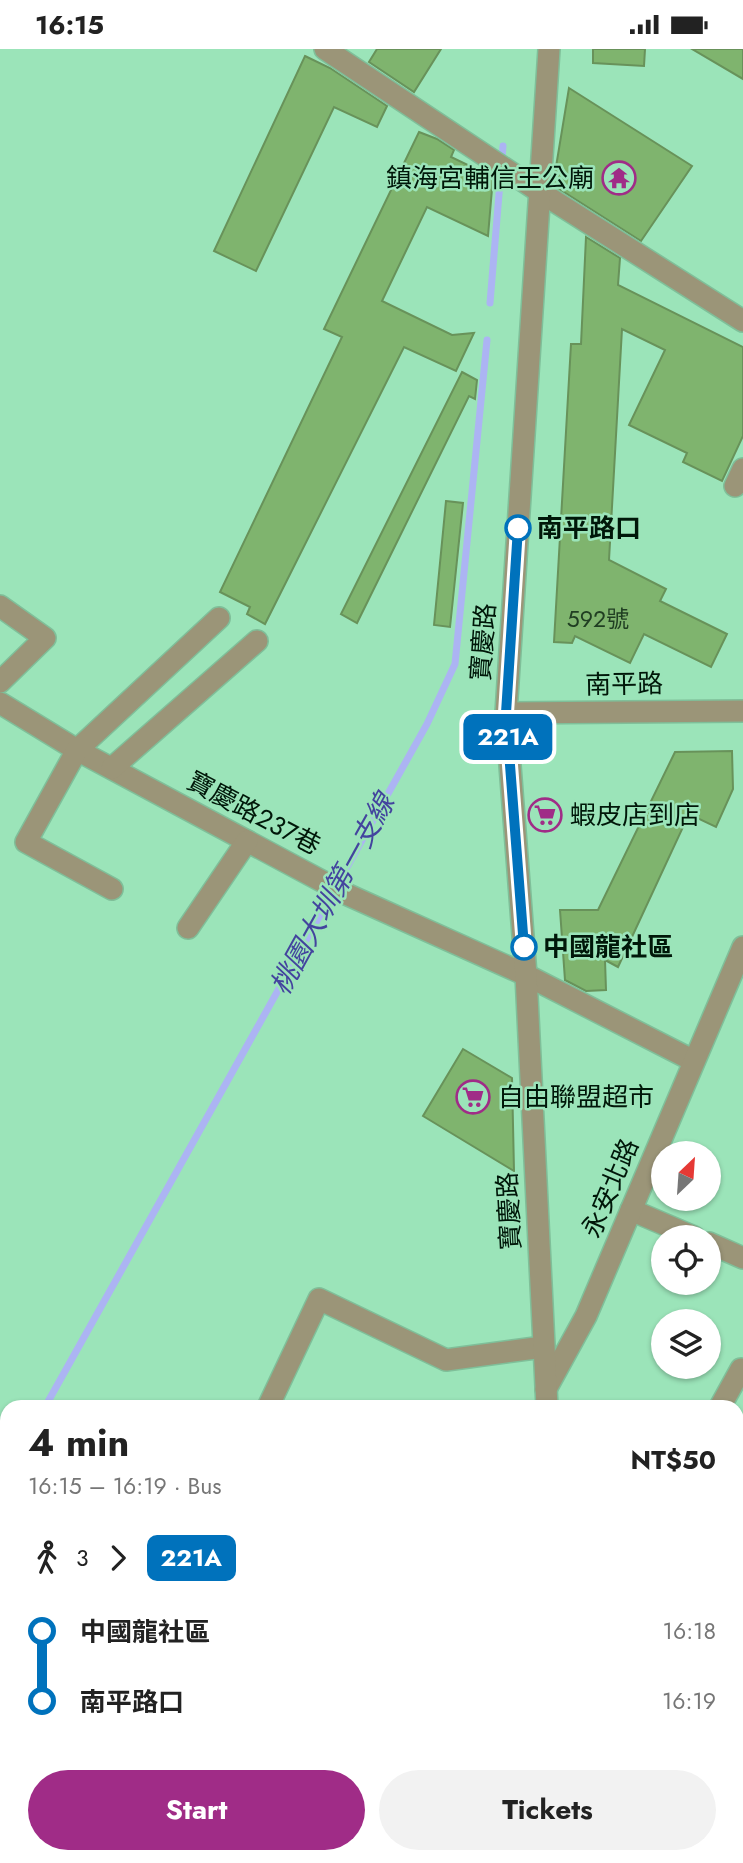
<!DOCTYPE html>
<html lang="en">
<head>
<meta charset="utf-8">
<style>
	:root { --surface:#fff; --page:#f2f2f2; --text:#222; --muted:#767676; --accent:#a02c87 }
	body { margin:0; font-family:Jost,"Noto Sans TC",sans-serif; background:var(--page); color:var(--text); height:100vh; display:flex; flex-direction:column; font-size:26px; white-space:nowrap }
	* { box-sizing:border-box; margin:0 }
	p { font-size:23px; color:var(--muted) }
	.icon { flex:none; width:38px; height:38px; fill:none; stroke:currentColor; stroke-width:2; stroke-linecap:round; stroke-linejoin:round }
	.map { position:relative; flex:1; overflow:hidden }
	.details { position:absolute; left:0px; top:1351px; width:744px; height:464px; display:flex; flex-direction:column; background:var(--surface); border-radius:21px 21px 0 0; box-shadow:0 2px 5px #0004 }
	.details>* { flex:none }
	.badge { padding:0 14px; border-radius:10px; font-size:24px; line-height:46px }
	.needle { width:46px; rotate:25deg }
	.tools { position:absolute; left:651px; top:1092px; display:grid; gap:14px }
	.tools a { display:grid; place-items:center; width:70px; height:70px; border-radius:50%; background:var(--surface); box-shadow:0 2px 5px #0004; font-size:35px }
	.map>.badge { position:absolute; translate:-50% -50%; box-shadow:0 0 0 4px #fff }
	.legs { display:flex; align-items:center; gap:10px; height:77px; padding:0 28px; font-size:23px }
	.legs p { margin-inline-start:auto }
	.summary { display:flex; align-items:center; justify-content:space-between; height:119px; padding:0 28px }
	h1 { font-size:38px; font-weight:700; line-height:52px }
	.action { display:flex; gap:14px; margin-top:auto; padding:14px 28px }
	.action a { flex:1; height:80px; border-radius:42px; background:var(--accent); color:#fff; font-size:28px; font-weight:700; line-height:80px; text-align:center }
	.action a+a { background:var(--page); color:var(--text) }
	ul { padding:0 28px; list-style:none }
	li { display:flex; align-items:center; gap:24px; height:70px; font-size:26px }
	li i { display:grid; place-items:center; width:10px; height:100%; margin:0 9px; background:currentColor }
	li i::after { content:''; width:18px; height:18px; margin:-9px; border:5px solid; border-radius:50%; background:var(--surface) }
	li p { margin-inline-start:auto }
	li:first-child i { background:linear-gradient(#0000 50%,currentColor 0) }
	li:last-child i { background:linear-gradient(currentColor 50%,#0000 0) }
	.status { display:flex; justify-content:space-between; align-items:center; height:49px; padding:0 35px; background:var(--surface); direction:ltr }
	.status svg { height:19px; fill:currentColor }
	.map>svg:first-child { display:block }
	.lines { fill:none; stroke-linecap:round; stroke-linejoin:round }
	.stream { stroke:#acb4f3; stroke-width:7 }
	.building { fill:#7fb46e; stroke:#68925a; stroke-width:2 }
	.minor-casing { stroke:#7fbf99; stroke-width:24 }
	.minor { stroke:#9b9578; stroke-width:21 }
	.line-1-casing { stroke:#fff; stroke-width:16 }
	.line-1 { stroke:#0072bc; stroke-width:10 }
	.stop-1-dot { fill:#fff; stroke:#0072bc; stroke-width:3.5 }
	.labels { text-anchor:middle; stroke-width:5; stroke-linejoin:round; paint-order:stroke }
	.number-label { font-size:23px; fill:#203e22 }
	.poi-label { font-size:26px; fill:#001709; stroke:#9be4b9; text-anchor:start }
	.stop-label { font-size:26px; font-weight:bold; fill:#001709; stroke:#9be4b9; text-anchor:start }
	.street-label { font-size:26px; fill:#001709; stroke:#9be4b9 }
	.water-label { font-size:28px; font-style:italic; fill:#43449e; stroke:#9be4b9 }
</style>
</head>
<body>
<div class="status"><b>16:15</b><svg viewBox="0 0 49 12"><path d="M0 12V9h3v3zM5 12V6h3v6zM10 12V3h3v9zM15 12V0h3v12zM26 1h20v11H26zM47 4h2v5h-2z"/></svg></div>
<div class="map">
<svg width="743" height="1814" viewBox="0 0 743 1814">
	<rect width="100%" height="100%" fill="#9be4b9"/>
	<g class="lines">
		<!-- stream -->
		<g class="stream">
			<polyline points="490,254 503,97"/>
			<polyline points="45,1358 427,675 455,615 487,291"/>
			<polyline points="0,1438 7,1426"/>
		</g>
	</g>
	<!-- building -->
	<g class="building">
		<polygon points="377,0 441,0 414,43 369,13"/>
		<polygon points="593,0 645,0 644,17 593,14"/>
		<polygon points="692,0 743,0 743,30"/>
		<polygon points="305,7 330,19 387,57 377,78 334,58 256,222 214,202"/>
		<polygon points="569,39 692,117 641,192 553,136"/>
		<polygon points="419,83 437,90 454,101 451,108 493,128 488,187 427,158 382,252 452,286 474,284 456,322 404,298 265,575 247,565 250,558 220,543 342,288 324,280"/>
		<polygon points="586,188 620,209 618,236 743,298 743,387 722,432 683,413 687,404 629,376 665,301 622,280 609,511 666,540 660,552 727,585 711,618 644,585 630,614 575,587 572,594 554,593 571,295 581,295"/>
		<polygon points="462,323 477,331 475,350 469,347 357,574 341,565"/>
		<polygon points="446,452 463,454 450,578 434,576"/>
		<polygon points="732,702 733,740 716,778 689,765 618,918 605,911 606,941 586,942 565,931 560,861 598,861 675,703"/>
		<polygon points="463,1000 512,1029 514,1122 423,1067"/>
	</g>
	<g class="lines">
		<defs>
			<g id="minor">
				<polyline points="325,0 540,143 743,272"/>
				<polyline points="735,437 743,420"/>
				<polyline points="0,557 45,589 0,633"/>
				<polyline points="0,654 77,701 346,845 526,926 694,1012"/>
				<polyline points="506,664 743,662"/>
				<polyline points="112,719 257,592"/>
				<polyline points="112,840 26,793 77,701 219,569"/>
				<polyline points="188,879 247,792"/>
				<polyline points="631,1161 694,1188"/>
				<polyline points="709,1194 743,1209"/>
				<polyline points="546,1340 586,1267 743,898"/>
				<polyline points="268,1358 319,1250 446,1311 543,1298"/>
				<polyline points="547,1358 526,926 506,664 549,0"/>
				<polyline points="720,1358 741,1320"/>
				<polyline points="737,1500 743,1499"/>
				<polyline points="584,1808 584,1814"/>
				<polyline points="271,1814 276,1808"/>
			</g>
		</defs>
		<!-- minor casing -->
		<use href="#minor" class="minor-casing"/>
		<!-- minor -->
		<use href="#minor" class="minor"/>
	</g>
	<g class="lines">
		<defs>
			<polyline id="line-1" points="518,479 506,664 524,898"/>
		</defs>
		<!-- line-1 casing -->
		<use href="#line-1" class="line-1-casing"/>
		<!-- line-1 -->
		<use href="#line-1" class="line-1"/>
	</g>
	<!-- icons -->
	<defs>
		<symbol id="temple-ring" viewBox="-11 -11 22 22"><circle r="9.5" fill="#9be4b9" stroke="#a02c87" stroke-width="1.5"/><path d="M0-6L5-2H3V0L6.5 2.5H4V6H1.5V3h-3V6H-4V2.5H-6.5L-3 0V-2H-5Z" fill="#a02c87"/></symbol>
		<symbol id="supermarket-ring" viewBox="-11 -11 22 22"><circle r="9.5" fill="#9be4b9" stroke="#a02c87" stroke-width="1.5"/><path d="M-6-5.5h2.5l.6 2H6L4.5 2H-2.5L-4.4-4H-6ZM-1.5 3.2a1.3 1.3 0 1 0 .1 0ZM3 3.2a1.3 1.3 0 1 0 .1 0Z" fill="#a02c87"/></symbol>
	</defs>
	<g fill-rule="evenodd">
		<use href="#temple-ring" x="600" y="110" width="38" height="38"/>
		<use href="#supermarket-ring" x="526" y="747" width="38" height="38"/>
		<use href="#supermarket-ring" x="454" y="1029" width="38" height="38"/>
	</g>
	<!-- markers -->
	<g class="stop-1-dot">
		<circle cx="518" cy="479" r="12"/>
		<circle cx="524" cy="898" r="12"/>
	</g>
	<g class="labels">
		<!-- number labels -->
		<g class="number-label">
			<text x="598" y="578">592號</text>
		</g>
		<!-- poi labels -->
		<g class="poi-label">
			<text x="594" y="138" text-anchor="end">鎮海宮輔信王公廟</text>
			<text x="570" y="775">蝦皮店到店</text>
			<text x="498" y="1057">自由聯盟超市</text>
		</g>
		<!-- stop labels -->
		<g class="stop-label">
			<text x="537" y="488">南平路口</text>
			<text x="543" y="907">中國龍社區</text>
		</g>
		<!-- street labels -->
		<g class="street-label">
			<text transform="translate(483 593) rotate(-86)" y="9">寶慶路</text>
			<text transform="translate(624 635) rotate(-1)" y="9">南平路</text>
			<text transform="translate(254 764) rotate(28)" y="9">寶慶路237巷</text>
			<text transform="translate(610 1139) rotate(-67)" y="9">永安北路</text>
			<text transform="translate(509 1162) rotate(-93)" y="9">寶慶路</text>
		</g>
		<!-- water labels -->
		<g class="water-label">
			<text transform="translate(332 845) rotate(-61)" y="10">桃園大圳第一支線</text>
		</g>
	</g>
</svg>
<div class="tools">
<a><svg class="needle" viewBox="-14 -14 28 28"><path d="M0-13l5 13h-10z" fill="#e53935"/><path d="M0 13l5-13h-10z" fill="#767676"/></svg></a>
<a><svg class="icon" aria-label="locate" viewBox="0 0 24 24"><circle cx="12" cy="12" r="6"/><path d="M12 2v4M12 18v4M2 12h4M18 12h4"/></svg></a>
<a><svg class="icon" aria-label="layers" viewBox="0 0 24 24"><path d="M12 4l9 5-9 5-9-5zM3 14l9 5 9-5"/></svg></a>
</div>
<b class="badge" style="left:508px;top:688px;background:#0072bc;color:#fff">221A</b>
<section class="details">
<div class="summary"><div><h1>4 min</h1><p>16:15 – 16:19 · Bus</p></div><b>NT$50</b></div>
<div class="legs"><svg class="icon" aria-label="walk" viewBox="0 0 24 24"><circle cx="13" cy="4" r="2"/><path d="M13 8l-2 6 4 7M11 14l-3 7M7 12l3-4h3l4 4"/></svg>3<svg class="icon" aria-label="forward" viewBox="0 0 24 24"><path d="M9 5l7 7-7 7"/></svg><b class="badge" style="background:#0072bc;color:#fff">221A</b></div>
<ul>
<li><i style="color:#0072bc"></i><b>中國龍社區</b><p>16:18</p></li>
<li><i style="color:#0072bc"></i><b>南平路口</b><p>16:19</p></li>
</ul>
<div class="action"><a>Start</a><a>Tickets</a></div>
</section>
</div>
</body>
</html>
